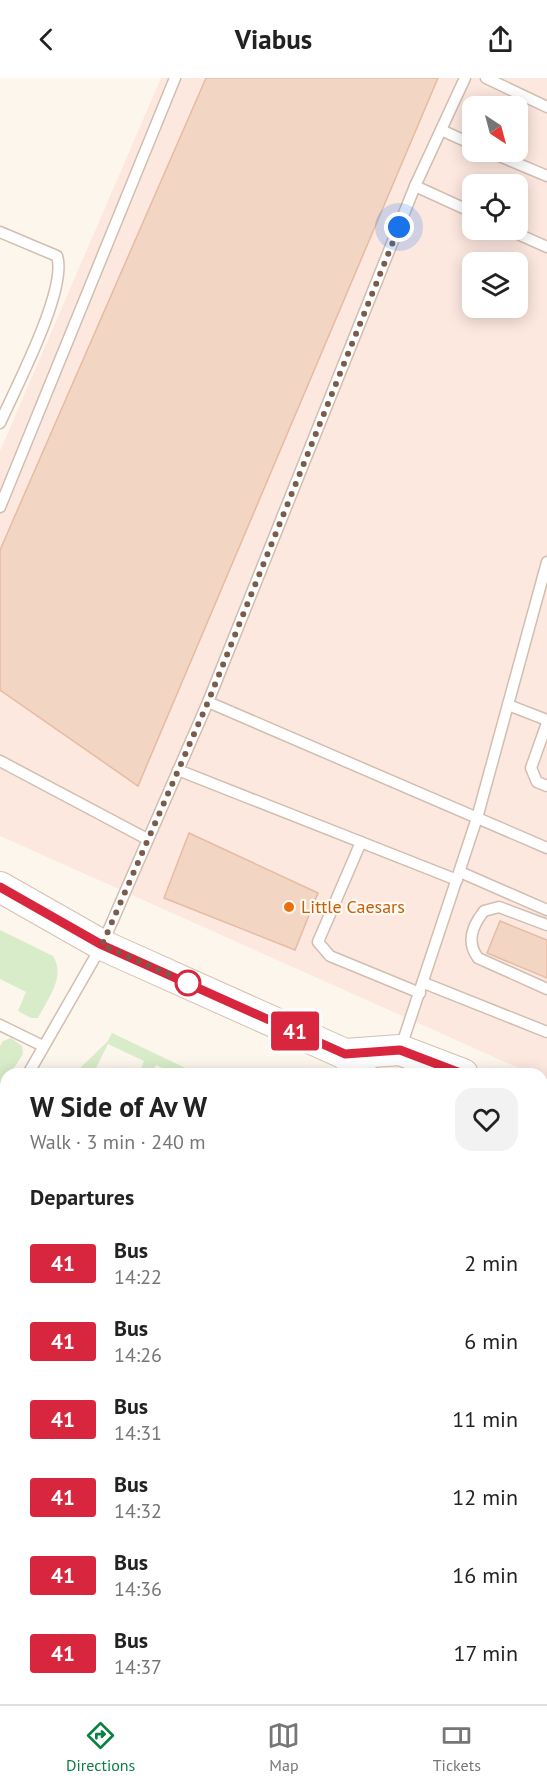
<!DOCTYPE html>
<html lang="en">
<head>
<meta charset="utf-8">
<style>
	:root { --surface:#fff; --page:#f2f2f2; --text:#222; --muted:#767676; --line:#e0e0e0; --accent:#0b8043 }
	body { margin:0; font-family:"PT Sans",sans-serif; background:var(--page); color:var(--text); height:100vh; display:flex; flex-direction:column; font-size:22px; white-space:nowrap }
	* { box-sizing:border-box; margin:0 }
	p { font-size:20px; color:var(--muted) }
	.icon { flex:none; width:33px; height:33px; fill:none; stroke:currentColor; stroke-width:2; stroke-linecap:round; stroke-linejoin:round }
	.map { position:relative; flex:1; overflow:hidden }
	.sheet { position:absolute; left:0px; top:990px; width:548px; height:636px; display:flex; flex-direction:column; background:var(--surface); border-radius:18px 18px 0 0; box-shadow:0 3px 15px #0003 }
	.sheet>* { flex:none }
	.badge { padding:0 12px; border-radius:4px; font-size:21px; line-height:39px }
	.needle { width:39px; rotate:144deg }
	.tools { position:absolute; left:462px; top:18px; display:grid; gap:12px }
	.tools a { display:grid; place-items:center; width:66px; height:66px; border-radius:12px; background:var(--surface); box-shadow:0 3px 15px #0003; font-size:30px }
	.you { position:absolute; width:30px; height:30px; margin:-15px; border:4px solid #fff; border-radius:50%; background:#1a73e8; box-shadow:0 0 0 9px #1a73e833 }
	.map>.badge { position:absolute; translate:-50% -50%; box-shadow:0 0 0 3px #fff }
	h2 { padding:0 30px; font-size:22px; line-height:54px }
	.round { display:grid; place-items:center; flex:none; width:63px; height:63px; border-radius:18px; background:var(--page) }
	.head { display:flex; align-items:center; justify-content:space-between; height:102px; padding:0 30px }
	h1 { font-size:28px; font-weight:700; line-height:45px }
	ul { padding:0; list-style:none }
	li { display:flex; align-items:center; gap:18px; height:78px; padding:0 30px }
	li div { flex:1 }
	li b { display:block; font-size:22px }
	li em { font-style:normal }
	li .badge { min-width:66px; font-weight:700; text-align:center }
	header { display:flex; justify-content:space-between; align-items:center; height:78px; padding:0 30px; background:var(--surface); font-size:27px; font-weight:700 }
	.tabs { display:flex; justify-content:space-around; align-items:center; height:84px; border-top:2px solid var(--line); background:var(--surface); font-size:16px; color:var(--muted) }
	.tabs a { display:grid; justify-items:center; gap:3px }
	.tabs .selected { color:var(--accent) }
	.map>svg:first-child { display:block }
	.commercial { fill:#fde8e0; fill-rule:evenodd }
	.green { fill:#d8ecc9 }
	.building { fill:#f3d5c3; stroke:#e6bba3; stroke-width:1.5 }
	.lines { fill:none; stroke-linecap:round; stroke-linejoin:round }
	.lane-casing { stroke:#d1beb0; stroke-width:13 }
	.secondary-casing { stroke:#d6c0b0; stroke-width:32 }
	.primary-casing { stroke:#dad1cd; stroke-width:35 }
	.lane { stroke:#fff; stroke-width:10 }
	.secondary { stroke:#fff; stroke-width:30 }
	.primary { stroke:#fbd9a5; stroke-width:33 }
	.line-casing { stroke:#fff; stroke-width:14 }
	.line { stroke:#d7263d; stroke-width:9 }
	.walk { stroke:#7a5c4d; stroke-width:6; stroke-dasharray:0 10.8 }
	.food-dot { fill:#e8710a; stroke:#fffaf3; stroke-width:2 }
	.stop-dot { fill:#fff; stroke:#d7263d; stroke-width:3 }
	.labels { text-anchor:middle; stroke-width:4.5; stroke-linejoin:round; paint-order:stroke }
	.food-label { font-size:18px; fill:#c56008; stroke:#fffaf3; text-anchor:start }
</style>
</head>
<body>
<header><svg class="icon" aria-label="back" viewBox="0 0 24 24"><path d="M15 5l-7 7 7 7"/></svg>Viabus<svg class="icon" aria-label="share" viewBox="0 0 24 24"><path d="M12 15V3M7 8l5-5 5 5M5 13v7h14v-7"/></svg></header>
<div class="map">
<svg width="547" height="1626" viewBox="0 0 547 1626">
	<rect width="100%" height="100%" fill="#fdf6ec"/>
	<!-- commercial -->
	<path class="commercial" d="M161,0H547V1003L542,1000V996H532L0,758V373ZM472,28H518V74H472ZM472,106H518V152H472ZM472,184H518V230H472Z"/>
	<!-- green -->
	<g class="green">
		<path d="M0,852L53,878C66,899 48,920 38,940H31L18,933L26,914L0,901Z"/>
		<polygon points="112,955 198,996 176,996 156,987 151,996 139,996 144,983 108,966 93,996 74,996 108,963"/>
		<polygon points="11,960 22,968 23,976 10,996 6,996 4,1005 0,1006 0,968 3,963"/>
		<polygon points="0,1353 6,1355 6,1402 0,1401"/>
	</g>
	<!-- building -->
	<g class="building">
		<polygon points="206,0 438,0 138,708 0,612 0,472"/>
		<polygon points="189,755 318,815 295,872 164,820"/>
		<polygon points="500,843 547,862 547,900 487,875"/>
		<polygon points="0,1322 6,1325 6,1355 0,1353"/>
	</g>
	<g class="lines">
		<defs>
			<g id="lane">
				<polyline points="465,0 415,108 472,134"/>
				<polyline points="486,0 547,29"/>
				<polyline points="441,52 472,66"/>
				<polyline points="490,74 547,98"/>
				<polyline points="509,152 547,169"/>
				<path d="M0,154L57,178C68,211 15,311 0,345"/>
				<polyline points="0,429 175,0"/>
				<polyline points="208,624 547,770"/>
				<polyline points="508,627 547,642"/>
				<polyline points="547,645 531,690 537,704 547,708"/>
				<polyline points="0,683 147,761"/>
				<polyline points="178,692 457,802"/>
				<polyline points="361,764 318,864 330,878 420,915"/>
				<polyline points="460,794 547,832"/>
				<path d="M547,847L499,829L484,833C472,848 466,864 478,880L547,911"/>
				<polyline points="424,905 547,954"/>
				<polyline points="0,947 43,968"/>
				<polyline points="400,972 477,740 547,484"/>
				<polyline points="28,996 102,867 208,624 415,108"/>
				<polyline points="0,1051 6,1039"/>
				<polyline points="0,1247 6,1235"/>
				<polyline points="0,1441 6,1442"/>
				<polyline points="177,1620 179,1626"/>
			</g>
			<g id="secondary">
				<polyline points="0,809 102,867 345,976 362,996"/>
				<polyline points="345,976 400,972 463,996"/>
				<polyline points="542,1025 547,1027"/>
				<polyline points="542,1084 547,1086"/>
			</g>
			<g id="primary">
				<polyline points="542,1567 547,1560"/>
				<polyline points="500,1626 503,1620"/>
				<polyline points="543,1626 547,1605"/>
			</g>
		</defs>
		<!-- lane casing -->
		<use href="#lane" class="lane-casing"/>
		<!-- secondary casing -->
		<use href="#secondary" class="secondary-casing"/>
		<!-- primary casing -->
		<use href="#primary" class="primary-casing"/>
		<!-- lane -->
		<use href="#lane" class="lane"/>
		<!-- secondary -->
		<use href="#secondary" class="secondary"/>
		<!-- primary -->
		<use href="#primary" class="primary"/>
	</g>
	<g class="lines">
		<defs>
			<polyline id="line" points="0,809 102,867 345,976 400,972 463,996"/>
		</defs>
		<!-- line casing -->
		<use href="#line" class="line-casing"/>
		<!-- line -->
		<use href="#line" class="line"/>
		<!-- walk -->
		<polyline class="walk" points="188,905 102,867 208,624 399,149"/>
	</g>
	<!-- markers -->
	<circle class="food-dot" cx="289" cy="829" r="6"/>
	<circle class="stop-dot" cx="188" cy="905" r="12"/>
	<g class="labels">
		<!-- food labels -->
		<g class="food-label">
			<text x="301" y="835">Little Caesars</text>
		</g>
	</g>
</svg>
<div class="tools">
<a><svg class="needle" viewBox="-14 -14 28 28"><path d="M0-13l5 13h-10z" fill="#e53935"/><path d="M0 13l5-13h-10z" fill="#767676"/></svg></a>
<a><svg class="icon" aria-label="locate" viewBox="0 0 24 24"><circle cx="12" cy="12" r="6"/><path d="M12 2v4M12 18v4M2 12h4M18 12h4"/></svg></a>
<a><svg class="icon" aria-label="layers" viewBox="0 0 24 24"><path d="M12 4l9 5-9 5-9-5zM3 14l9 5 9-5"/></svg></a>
</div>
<div class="you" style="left:399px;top:149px"></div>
<b class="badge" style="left:295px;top:953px;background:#d7263d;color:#fff">41</b>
<section class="sheet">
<div class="head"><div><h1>W Side of Av W</h1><p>Walk · 3 min · 240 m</p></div><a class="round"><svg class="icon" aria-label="heart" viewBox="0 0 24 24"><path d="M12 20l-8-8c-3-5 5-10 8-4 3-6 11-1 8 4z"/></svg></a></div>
<h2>Departures</h2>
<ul>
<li><span class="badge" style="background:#d7263d;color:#fff">41</span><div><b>Bus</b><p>14:22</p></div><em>2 min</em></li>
<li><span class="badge" style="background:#d7263d;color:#fff">41</span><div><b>Bus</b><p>14:26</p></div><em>6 min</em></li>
<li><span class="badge" style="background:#d7263d;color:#fff">41</span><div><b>Bus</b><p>14:31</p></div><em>11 min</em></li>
<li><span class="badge" style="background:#d7263d;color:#fff">41</span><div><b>Bus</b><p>14:32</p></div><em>12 min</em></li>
<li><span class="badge" style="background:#d7263d;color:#fff">41</span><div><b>Bus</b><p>14:36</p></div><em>16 min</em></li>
<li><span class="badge" style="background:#d7263d;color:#fff">41</span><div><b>Bus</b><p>14:37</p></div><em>17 min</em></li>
</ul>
</section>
</div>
<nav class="tabs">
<a class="selected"><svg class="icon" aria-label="directions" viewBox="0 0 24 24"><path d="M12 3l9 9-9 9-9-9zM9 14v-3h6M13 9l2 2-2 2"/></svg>Directions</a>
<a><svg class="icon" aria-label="map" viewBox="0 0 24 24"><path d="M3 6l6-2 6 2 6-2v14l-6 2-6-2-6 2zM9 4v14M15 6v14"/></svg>Map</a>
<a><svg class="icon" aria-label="tickets" viewBox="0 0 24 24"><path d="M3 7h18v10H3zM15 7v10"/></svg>Tickets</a>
</nav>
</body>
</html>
